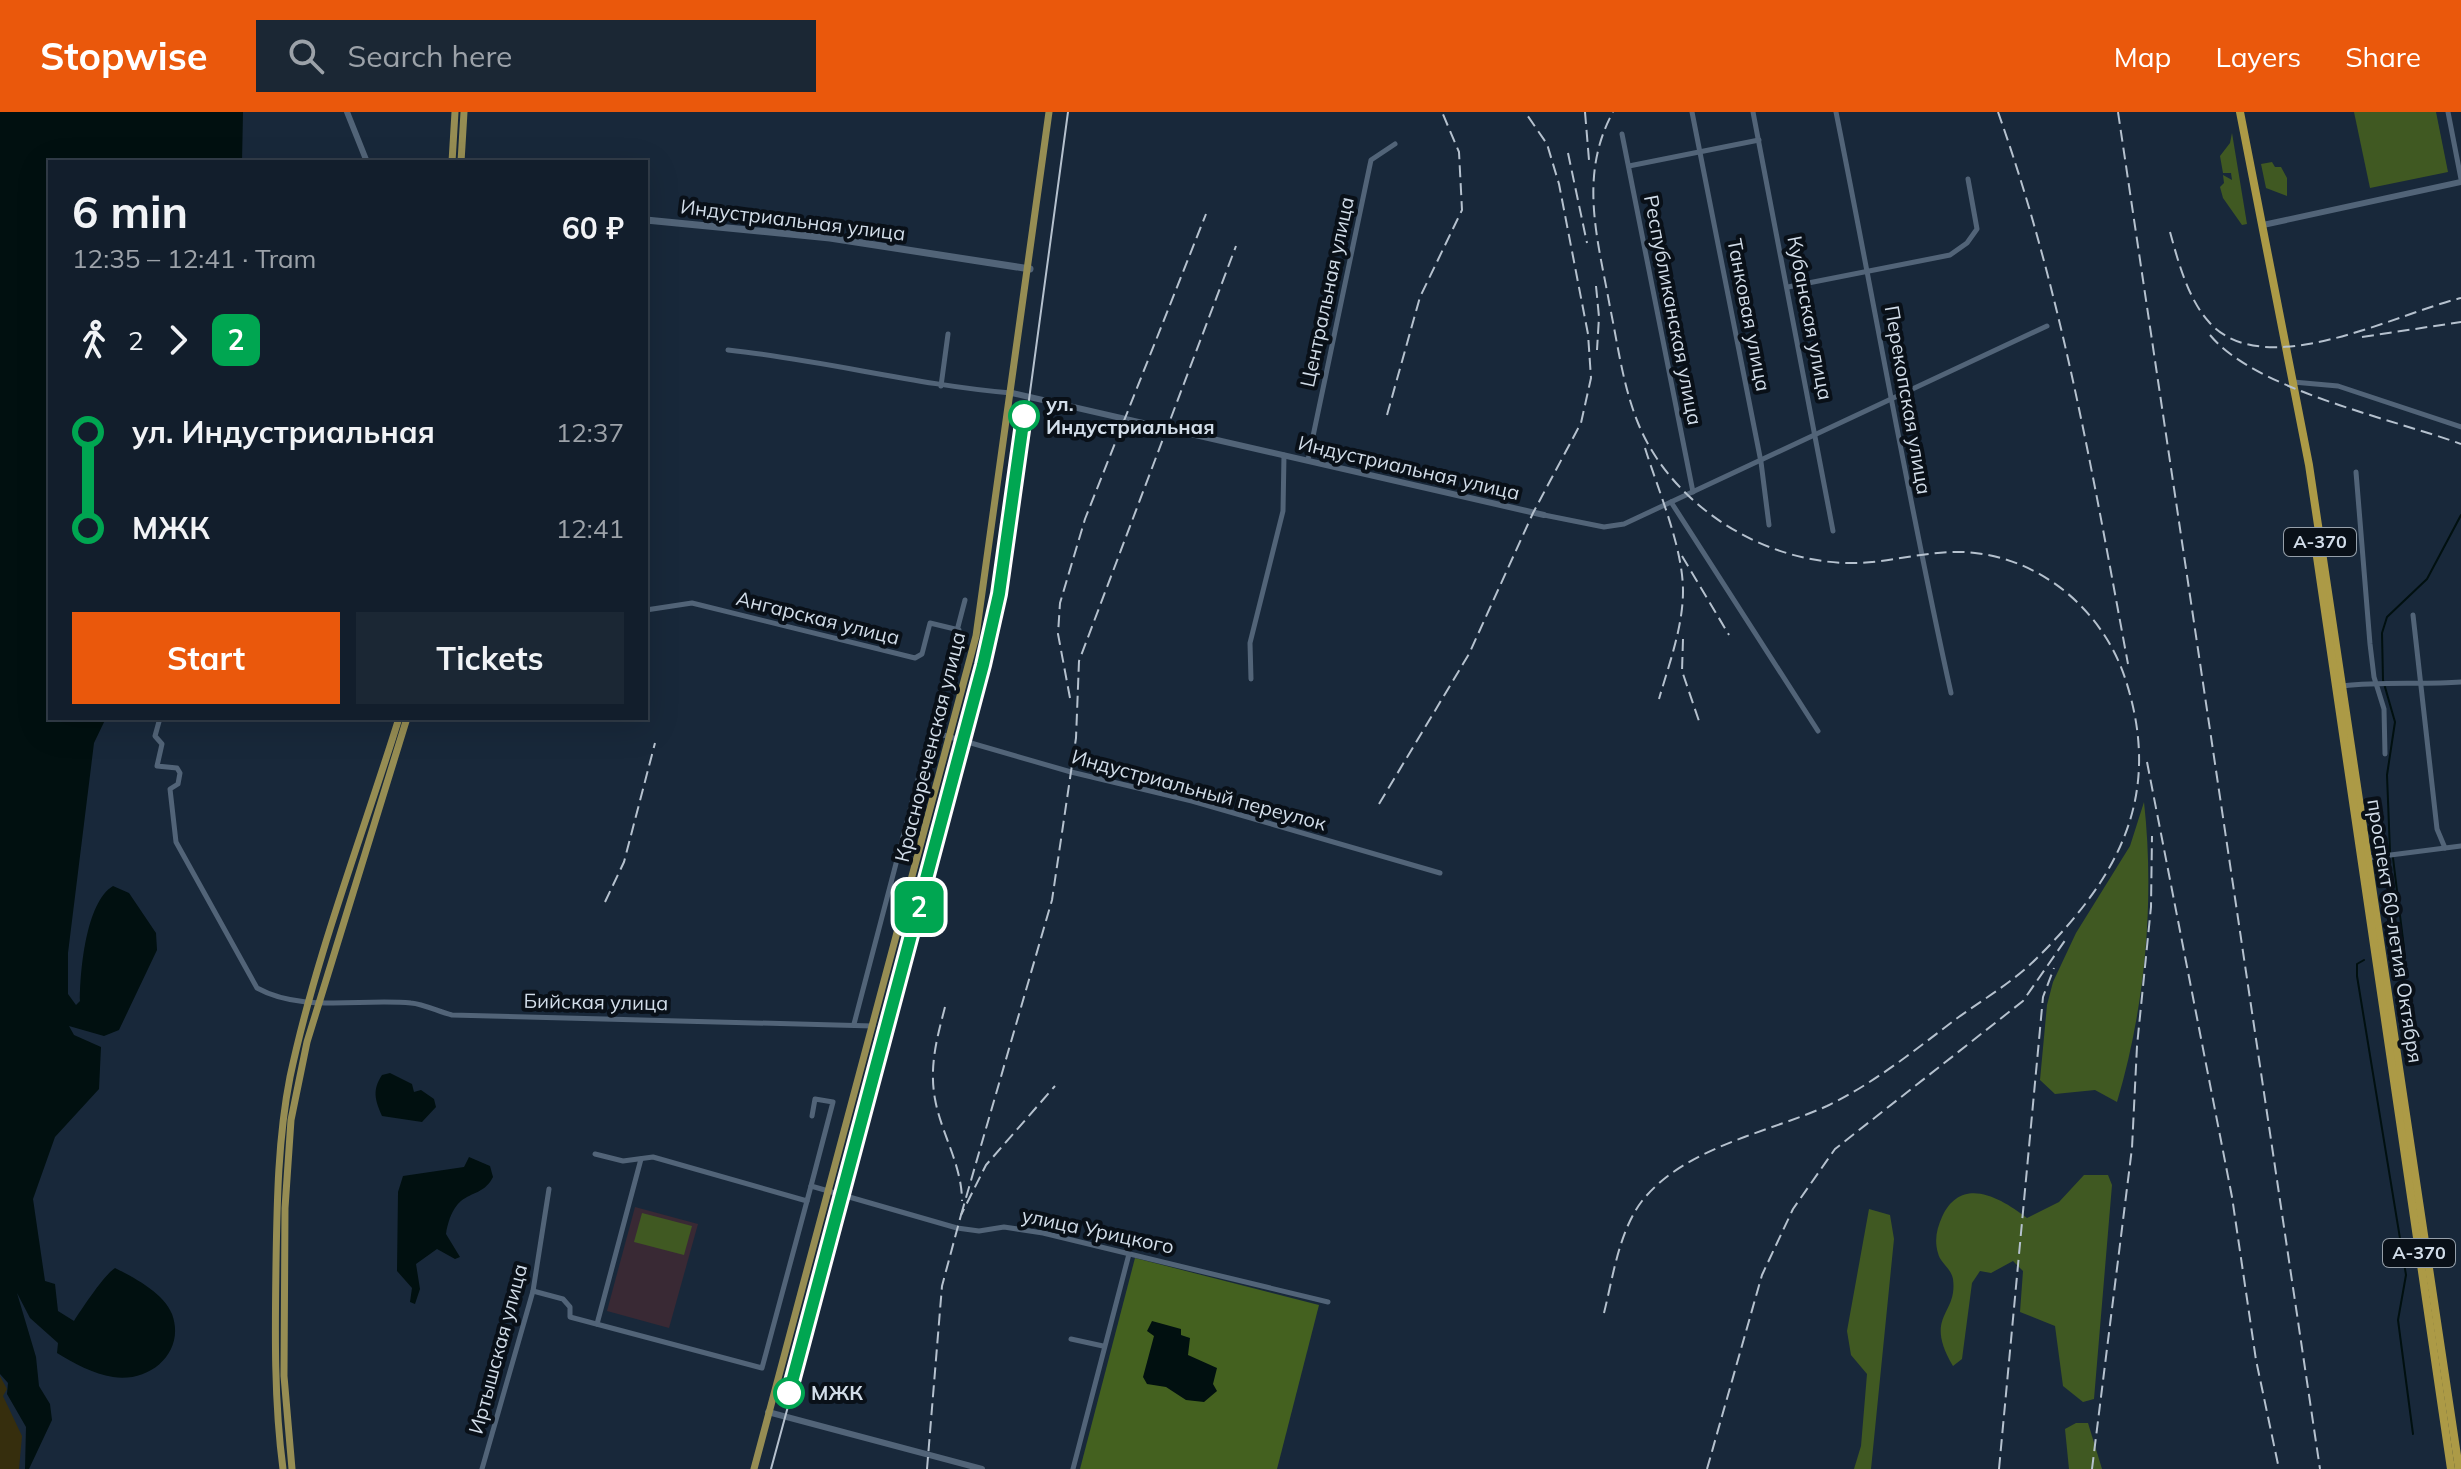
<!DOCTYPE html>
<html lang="en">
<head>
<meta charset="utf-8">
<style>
	:root { --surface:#121e2c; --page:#1b2734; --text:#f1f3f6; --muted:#9ca2a9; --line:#313c48; --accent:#ea580c }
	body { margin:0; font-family:Mulish,sans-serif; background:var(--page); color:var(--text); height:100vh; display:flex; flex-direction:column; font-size:30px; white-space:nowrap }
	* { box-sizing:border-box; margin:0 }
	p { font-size:26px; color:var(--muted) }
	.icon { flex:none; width:44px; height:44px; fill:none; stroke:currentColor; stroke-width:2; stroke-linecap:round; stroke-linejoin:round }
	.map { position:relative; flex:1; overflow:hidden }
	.sheet { position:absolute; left:48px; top:48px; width:600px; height:560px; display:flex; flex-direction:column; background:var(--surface); border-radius:0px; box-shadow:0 8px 32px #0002,0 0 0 2px var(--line) }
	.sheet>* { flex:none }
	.badge { padding:0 16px; border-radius:12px; font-size:28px; line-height:52px }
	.map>.badge { position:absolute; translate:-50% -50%; box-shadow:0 0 0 4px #fff }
	.legs { display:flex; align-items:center; gap:12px; height:88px; padding:0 24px; font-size:26px }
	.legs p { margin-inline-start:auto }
	.headline { display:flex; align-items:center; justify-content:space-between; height:136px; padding:0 24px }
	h1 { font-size:44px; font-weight:700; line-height:60px }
	.primary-button { display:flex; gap:16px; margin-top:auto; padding:16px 24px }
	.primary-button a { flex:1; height:92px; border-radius:0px; background:var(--accent); color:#fff; font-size:32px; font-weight:700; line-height:92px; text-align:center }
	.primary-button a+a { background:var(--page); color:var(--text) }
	ul { padding:0 24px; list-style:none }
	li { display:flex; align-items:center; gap:28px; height:96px; font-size:30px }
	li i { display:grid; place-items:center; width:12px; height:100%; margin:0 10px; background:currentColor }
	li i::after { content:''; width:20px; height:20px; margin:-10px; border:6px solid; border-radius:50%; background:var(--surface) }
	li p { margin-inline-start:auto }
	li:first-child i { background:linear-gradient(#0000 50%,currentColor 0) }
	li:last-child i { background:linear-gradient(currentColor 50%,#0000 0) }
	header { display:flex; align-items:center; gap:48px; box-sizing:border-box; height:112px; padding:0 40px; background:var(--accent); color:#fff }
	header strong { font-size:38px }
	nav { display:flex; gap:44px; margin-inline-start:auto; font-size:28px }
	.search { width:560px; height:72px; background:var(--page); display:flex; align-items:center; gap:20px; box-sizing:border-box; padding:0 28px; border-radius:0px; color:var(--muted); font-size:30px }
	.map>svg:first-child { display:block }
	.education { fill:#392934 }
	.green { fill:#405922 }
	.forest { fill:#44611f }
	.sand { fill:#362e0d }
	.water { fill:#011010 }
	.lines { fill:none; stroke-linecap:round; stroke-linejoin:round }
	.stream { stroke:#011010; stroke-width:2 }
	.minor { stroke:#526478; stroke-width:5 }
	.tertiary { stroke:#526478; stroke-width:6 }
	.secondary { stroke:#526478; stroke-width:7 }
	.primary { stroke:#968d53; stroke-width:7 }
	.trunk { stroke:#ac9a46; stroke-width:8 }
	.tram { stroke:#b5c1ce; stroke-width:2 }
	.rail { stroke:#b5c1ce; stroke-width:2; stroke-dasharray:12 6; stroke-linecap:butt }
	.line-1-casing { stroke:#fff; stroke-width:18 }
	.line-1 { stroke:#00a651; stroke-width:12 }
	.stop-1-dot { fill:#fff; stroke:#00a651; stroke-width:4 }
	.labels { text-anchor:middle; stroke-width:8; stroke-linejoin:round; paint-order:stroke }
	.shield { fill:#091018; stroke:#96a0aa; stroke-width:2 }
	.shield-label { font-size:18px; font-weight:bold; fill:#d2dde9 }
	.street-label { font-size:20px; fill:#d2dde9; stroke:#091018 }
	.stop-label { font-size:20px; font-weight:bold; fill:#d2dde9; stroke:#091018; text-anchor:start }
</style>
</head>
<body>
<header>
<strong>Stopwise</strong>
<div class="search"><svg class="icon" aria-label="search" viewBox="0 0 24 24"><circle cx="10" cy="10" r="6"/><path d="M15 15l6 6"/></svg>Search here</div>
<nav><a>Map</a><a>Layers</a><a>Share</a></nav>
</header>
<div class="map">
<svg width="2461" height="1357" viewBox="0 0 2461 1357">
	<rect width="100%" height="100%" fill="#18283a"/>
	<!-- education -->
	<polygon class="education" points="635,1095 698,1112 669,1216 607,1199"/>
	<!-- green -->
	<g class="green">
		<polygon points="2354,0 2436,0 2448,60 2370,76"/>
		<polygon points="2232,21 2247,112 2242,113 2223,86 2220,75 2224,71 2223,63 2232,68 2231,61 2223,61 2220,44 2230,31"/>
		<polygon points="2272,50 2275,55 2281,55 2287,66 2287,84 2266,76 2261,52"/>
		<path d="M2144,690C2155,788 2145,896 2117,990L2095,978L2055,982L2040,968L2047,893L2053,870L2076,821L2130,734Z"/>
		<path d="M2084,1063H2108L2112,1073L2094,1287L2083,1290L2063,1274L2055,1214L2020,1200L2023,1159L2013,1149L1991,1161L1980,1159L1972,1171L1962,1247L1953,1254C1923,1203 1958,1204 1953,1167C1951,1156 1940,1151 1938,1141C1934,1128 1937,1116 1942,1105C1961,1063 2000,1085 2027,1106L2059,1090Z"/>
		<polygon points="1869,1097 1890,1103 1894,1127 1871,1357 1854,1357 1861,1334 1867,1262 1851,1243 1847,1219"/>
		<polygon points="642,1101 692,1114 684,1143 634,1130"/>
		<polygon points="2076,1311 2088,1311 2102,1357 2069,1357 2065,1317"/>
	</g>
	<!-- forest -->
	<polygon class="forest" points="1135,1146 1319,1193 1277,1357 1080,1357"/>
	<!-- sand -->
	<polygon class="sand" points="0,1264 7,1277 3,1284 22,1324 19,1357 0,1357"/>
	<!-- water -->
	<g class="water">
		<path d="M0,0H243L242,50H50V606H106L94,631L68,841V882L76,893L80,889C80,859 86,790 113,774L129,781L156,821L157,838L119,918L104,924L69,914L74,923L101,935L99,977L55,1025L33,1087L45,1169L55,1172L58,1199L74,1209C81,1198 104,1163 115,1156C133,1165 164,1181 172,1202C186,1240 150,1271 113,1265C94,1262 73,1251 57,1241L58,1231L30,1206L17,1181L36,1245L39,1274L50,1292L52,1308L29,1357H25L26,1315L7,1282L8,1271L0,1262Z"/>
		<path d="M390,961L412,972L414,980L421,978L434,987L436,995L422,1010L382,1004C375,988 372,978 382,963Z"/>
		<path d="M469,1045L490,1054L493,1065C480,1091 455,1072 446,1122L460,1145L455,1147L437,1137L416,1152L420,1177L415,1192L410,1190L412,1176L397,1159L398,1080L403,1064L464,1055Z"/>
		<polygon points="1152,1209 1181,1217 1181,1223 1190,1226 1188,1243 1217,1256 1213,1272 1217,1279 1204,1290 1186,1288 1166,1275 1147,1272 1143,1265 1154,1224 1147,1219"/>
	</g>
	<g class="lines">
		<!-- stream -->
		<g class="stream">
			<polyline points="2390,740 2387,663 2395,610 2383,568 2382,521 2387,505 2427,467 2461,403"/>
			<polyline points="2389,847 2402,841 2404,836 2393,746"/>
			<polyline points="2364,848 2357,852 2357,864 2406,1163 2398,1208 2413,1322"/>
		</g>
		<!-- minor -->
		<g class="minor">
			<polyline points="1692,0 1761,350 1769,413"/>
			<polyline points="1753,0 1833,419"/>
			<path d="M1836,0C1875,194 1908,388 1951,581"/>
			<polyline points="2448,0 2461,67"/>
			<polyline points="1622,22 1693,380"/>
			<polyline points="1629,54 1759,28"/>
			<polyline points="1788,175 1950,143 1967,131 1977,117 1968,67"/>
			<path d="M728,238C823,248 916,273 1011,281"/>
			<polyline points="2293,270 2338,274 2461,315"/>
			<polyline points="941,274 948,222"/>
			<polyline points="1308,348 1371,48 1395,32"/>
			<polyline points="2356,360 2370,532 2374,565 2384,597 2385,642"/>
			<polyline points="1671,390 1818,619"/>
			<polyline points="1544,403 1604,415 1624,412 2047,214"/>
			<polyline points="646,498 692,491 915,546 922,542 930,511 959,518"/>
			<polyline points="2413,503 2437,717 2445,736"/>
			<polyline points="1251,567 1250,531 1283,399 1284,343"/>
			<path d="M2343,574C2382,569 2421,573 2461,570"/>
			<path d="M160,606L155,624L162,632L157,654L177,656L180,661L178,672L170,677L176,730L257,876C302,901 361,886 411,891C424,892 439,900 452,903L873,914"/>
			<polyline points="933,620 1071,660 1192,689 1440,761"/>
			<polyline points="2367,746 2461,734"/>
			<polyline points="854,912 965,488"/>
			<polyline points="595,1042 623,1049 653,1045 807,1089 811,1074 957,1116 979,1119 1004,1115 1043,1121 1328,1190"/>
			<polyline points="811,1074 833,990 815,987 812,1004"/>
			<polyline points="533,1179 563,1187 570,1195 570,1205 762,1256 807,1089"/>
			<polyline points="597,1212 641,1047"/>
			<polyline points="1071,1227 1103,1234"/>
			<polyline points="482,1357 533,1179 549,1077"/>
			<polyline points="1073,1357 1129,1142"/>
		</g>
		<!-- tertiary -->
		<g class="tertiary">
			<polyline points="347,0 367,50"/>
			<polyline points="2263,113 2461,70"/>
			<polyline points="1012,281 1544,403"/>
			<polyline points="768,1300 982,1357"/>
		</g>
		<!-- secondary -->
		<polyline class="secondary" points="646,108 830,126 1030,157"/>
		<!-- primary -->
		<g class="primary">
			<polyline points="452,50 455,0"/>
			<polyline points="461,50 464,0"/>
			<path d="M283,1357C274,1289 275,1220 276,1152C277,1089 278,1026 290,965C316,843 362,725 399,606"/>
			<polyline points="292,1357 284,1264 285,1096 291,1008 307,930 407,606"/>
			<polyline points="754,1357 976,524 1049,0"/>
		</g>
		<!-- trunk -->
		<g class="trunk">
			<polyline points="2240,0 2309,353 2459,1357"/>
			<polyline points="2317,445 2451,1357"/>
		</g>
		<!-- tram -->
		<polyline class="tram" points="771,1357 904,867 1004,472 1068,0"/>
		<!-- rail -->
		<g class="rail">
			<polyline points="1585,0 1589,48"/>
			<path d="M1998,0C2062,180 2093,364 2128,552"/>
			<polyline points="2118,0 2320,1357"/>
			<polyline points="1568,41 1587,131"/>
			<path d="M2170,120C2178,149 2188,187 2209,210C2264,272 2395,202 2461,186"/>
			<polyline points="1596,174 1599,205 1597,238"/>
			<path d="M2210,223C2255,278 2393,307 2461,332"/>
			<polyline points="2362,225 2461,210"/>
			<polyline points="1387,303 1420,185 1462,98 1459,40 1442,0"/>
			<path d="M1645,336C1658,378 1683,435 1683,479C1683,515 1669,552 1659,587"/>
			<polyline points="1682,444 1729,523"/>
			<polyline points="1683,527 1682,559 1700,612"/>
			<polyline points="1070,586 1058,522 1060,491 1085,407 1206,102"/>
			<polyline points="2147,650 2232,1085 2256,1248 2279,1357"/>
			<polyline points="1379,692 1469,542 1533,401 1581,311 1591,266 1588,222 1559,72 1547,32 1525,0"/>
			<polyline points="605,790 624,750 655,631"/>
			<path d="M945,895C937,926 929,954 935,987C941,1021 962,1053 962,1089"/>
			<polyline points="961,1103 1052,788 1076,626 1079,549 1236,134"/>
			<path d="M1604,1201C1613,1165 1619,1119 1642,1089C1685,1035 1767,1021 1827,994C1873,972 1915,938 1956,907C1982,888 2013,870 2036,847C2118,766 2163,685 2126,569C2105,502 2046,449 1975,441C1935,436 1896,450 1856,451C1767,453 1672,395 1638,311C1623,274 1618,234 1610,195C1598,128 1578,64 1613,0"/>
			<polyline points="927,1357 942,1174 961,1103 986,1053 1055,974"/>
			<polyline points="1707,1357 1762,1163 1793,1097 1835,1037 2023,889 2066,827"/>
			<polyline points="1999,1357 2043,885 2054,856"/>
			<polyline points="2092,1357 2132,1036 2137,934 2151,795 2152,724"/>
		</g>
	</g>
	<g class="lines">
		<defs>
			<polyline id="line-1" points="789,1281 983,553 999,482 1024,304"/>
		</defs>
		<!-- line-1 casing -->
		<use href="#line-1" class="line-1-casing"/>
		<!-- line-1 -->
		<use href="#line-1" class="line-1"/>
	</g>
	<!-- markers -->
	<g class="stop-1-dot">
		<circle cx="1024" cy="304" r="14"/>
		<circle cx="789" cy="1281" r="14"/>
	</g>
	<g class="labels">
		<!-- shield labels -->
		<g class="shield">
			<rect x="2284" y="416" width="72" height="28" rx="6"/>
			<rect x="2383" y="1127" width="72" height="28" rx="6"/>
		</g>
		<g class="shield-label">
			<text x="2320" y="436">А-370</text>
			<text x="2419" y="1147">А-370</text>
		</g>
		<!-- street labels -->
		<g class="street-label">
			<text transform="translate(793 108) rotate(7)" y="7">Индустриальная улица</text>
			<text transform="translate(1327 180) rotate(-78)" y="7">Центральная улица</text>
			<text transform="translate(1673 198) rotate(79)" y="7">Республиканская улица</text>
			<text transform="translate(1749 203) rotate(79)" y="7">Танковая улица</text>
			<text transform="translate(1810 206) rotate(79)" y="7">Кубанская улица</text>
			<text transform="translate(1908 288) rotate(80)" y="7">Перекопская улица</text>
			<text transform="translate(1409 356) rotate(13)" y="7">Индустриальная улица</text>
			<text transform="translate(818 506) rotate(14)" y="7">Ангарская улица</text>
			<text transform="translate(930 635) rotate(-76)" y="7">Краснореченская улица</text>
			<text transform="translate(1199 678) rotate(15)" y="7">Индустриальный переулок</text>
			<text transform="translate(2395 819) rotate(81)" y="7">проспект 60-летия Октября</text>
			<text transform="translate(596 890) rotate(1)" y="7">Бийская улица</text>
			<text transform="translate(1098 1119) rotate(12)" y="7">улица Урицкого</text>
			<text transform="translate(498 1237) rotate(-75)" y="7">Иртышская улица</text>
		</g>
		<!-- stop labels -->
		<g class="stop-label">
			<text x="1046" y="299">ул.<tspan x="1046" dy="23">Индустриальная</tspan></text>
			<text x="811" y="1288">МЖК</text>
		</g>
	</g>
</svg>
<b class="badge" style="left:919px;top:795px;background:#00a651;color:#fff">2</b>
<section class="sheet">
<div class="headline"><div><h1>6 min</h1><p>12:35 – 12:41 · Tram</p></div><b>60 ₽</b></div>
<div class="legs"><svg class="icon" aria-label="walk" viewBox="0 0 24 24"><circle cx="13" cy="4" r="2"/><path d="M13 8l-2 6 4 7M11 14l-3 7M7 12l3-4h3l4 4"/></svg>2<svg class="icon" aria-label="forward" viewBox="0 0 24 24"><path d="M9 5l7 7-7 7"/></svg><b class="badge" style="background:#00a651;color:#fff">2</b></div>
<ul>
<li><i style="color:#00a651"></i><b>ул. Индустриальная</b><p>12:37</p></li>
<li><i style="color:#00a651"></i><b>МЖК</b><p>12:41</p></li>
</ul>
<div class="primary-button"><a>Start</a><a>Tickets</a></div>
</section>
</div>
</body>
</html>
